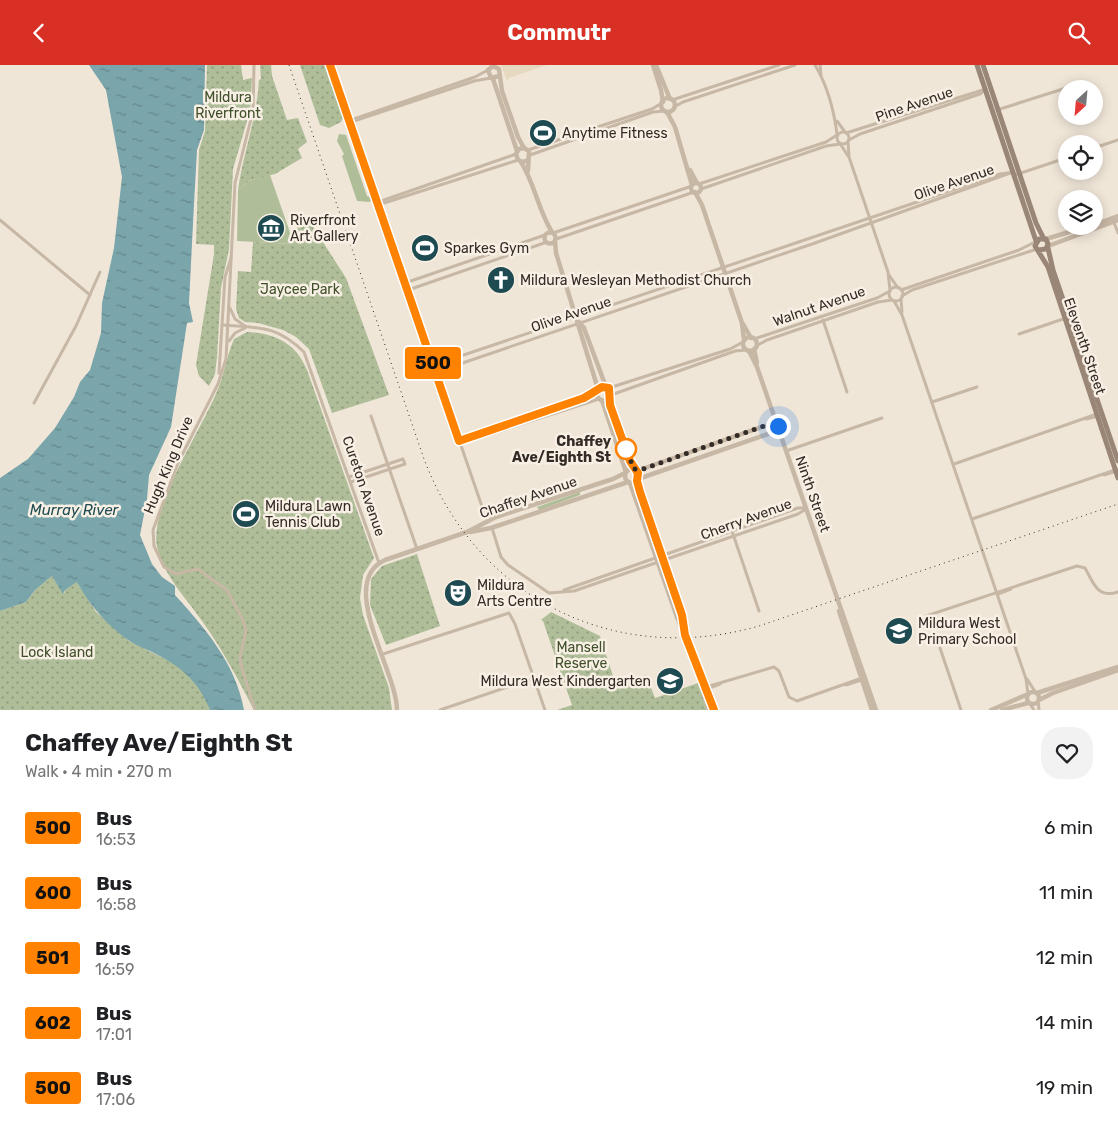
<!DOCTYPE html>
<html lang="en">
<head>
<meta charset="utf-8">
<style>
	:root { --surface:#fff; --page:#f2f2f2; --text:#202124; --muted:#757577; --accent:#d93025 }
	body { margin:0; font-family:Rubik,sans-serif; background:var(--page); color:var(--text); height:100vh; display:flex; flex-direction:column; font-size:19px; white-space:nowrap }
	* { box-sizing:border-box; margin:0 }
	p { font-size:16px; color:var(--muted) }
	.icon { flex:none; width:28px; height:28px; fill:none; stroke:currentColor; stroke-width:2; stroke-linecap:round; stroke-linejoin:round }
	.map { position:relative; height:645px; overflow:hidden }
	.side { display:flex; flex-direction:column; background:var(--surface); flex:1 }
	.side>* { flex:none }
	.badge { padding:0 10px; border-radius:4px; font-size:18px; line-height:32px }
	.needle { width:32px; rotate:206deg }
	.tools { position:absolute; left:1058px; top:15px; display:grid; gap:10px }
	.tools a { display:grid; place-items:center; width:45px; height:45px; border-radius:50%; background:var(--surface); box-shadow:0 2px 12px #0003; font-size:25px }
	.you { position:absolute; width:25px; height:25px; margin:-12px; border:4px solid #fff; border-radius:50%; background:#1a73e8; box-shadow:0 0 0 8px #1a73e833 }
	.map>.badge { position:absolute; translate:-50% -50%; box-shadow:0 0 0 2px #fff }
	.round { display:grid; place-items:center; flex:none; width:52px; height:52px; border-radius:20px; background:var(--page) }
	.overview { display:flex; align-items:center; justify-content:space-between; height:85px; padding:0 25px }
	h1 { font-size:24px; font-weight:700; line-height:38px }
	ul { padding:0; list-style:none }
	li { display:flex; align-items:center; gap:15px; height:65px; padding:0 25px }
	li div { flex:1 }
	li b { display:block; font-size:19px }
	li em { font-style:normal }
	li .badge { min-width:55px; font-weight:700; text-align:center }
	header { display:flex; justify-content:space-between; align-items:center; height:65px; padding:0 25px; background:var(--accent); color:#fff; font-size:22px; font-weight:700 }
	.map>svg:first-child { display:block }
	.green { fill:#afbe99 }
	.park { fill:url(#park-dots) }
	.plaza { fill:#e7d9c0 }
	.water { fill:url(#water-ripples) }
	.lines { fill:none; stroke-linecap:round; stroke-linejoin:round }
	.minor { stroke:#c7b7a5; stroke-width:3 }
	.tertiary { stroke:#c7b7a5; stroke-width:4.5 }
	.secondary { stroke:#9a8677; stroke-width:5 }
	.rail { stroke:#332b26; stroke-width:1; stroke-dasharray:1 4; stroke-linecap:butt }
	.line-casing { stroke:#fff; stroke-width:11 }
	.line { stroke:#ff8200; stroke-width:8 }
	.walk { stroke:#332b26; stroke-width:5; stroke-dasharray:0 9 }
	.stop-dot { fill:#fff; stroke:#ff8200; stroke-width:2.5 }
	.labels { text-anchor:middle; stroke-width:5; stroke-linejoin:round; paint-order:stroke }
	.park-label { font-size:14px; fill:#40502b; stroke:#f8f0e4 }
	.street-label { font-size:14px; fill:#332b26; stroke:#f8f0e4 }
	.poi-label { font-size:14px; fill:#332b26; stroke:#f8f0e4; text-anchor:start }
	.stop-label { font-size:14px; font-weight:bold; fill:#332b26; stroke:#f8f0e4; text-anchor:end }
	.water-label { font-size:15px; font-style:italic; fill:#1e4b52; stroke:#f8f0e4 }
</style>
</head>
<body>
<header><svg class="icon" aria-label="back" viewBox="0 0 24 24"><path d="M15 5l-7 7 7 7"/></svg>Commutr<svg class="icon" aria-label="search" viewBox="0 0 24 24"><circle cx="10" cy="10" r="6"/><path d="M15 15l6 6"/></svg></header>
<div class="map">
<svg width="1118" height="645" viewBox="0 0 1118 645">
	<defs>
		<pattern id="park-dots" width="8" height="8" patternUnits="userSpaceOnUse" patternTransform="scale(1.25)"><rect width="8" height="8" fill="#afbe99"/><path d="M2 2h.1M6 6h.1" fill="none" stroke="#8f9b7d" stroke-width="1.8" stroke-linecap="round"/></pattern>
		<pattern id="water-ripples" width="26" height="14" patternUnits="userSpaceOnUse" patternTransform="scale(1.25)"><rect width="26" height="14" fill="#79a5ab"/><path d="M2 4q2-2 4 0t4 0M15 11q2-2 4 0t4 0" fill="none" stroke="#64878b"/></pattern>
	</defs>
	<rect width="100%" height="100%" fill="#f0e6d8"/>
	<!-- green -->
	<g class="green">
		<polygon points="339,69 346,70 367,131 372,133 370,137 357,136 342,91 344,89 337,76"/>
		<polygon points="270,110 294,179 237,176 238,125 249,116"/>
		<polygon points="580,427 580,430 539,445 537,442"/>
	</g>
	<!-- park -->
	<g class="park">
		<polygon points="207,0 241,0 243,15 252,13 250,46 233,104 229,184 221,223 217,292 215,309 209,321 199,311 196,300 214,189 214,180 196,179 199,85 205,66"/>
		<path d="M260,0H271L272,11L287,55L298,53L307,77L298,84L302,93L275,109L249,116L238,125C243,88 257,53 259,15L261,14Z"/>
		<polygon points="300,0 325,0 344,51 341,57 329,63 320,60"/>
		<polygon points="312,160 346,213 389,330 332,348 309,284 296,272 283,265 258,258 245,257 239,253 236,244 238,206 251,207 253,177 293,179 297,161"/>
		<path d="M247,267C275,268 296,278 307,305L374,493L363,510L360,533L363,550L389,623L392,645H254C238,614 222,584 202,556C186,533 164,511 157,482C149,444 199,368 215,331C224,313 226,292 234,274Z"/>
		<polygon points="417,489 440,561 386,580 370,540 371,514 382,501"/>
		<polygon points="52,511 64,529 65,525 77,517 96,547 129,576 175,599 190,610 205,631 210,645 0,645 0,546 26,537 35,525"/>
		<polygon points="551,547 600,571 616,620 646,610 655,633 698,618 707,645 557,645 572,640 543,556 541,555"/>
	</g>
	<!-- plaza -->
	<polygon class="plaza" points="501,0 547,0 509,13 507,16"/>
	<!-- water -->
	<path class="water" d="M89,0H205L204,65L197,85L194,139L189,238L193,257L187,258L171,362L149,410L147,434L140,470L152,499L162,512L175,521V530C205,563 236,599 244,645H210C198,615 180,601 152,587C144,583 135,580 128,575C106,559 90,541 77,517L65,525L63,529L52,511L35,525L26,537L0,546V413L28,394L55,363L74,332L80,317L90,305L101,268L102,238L114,183L122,112L106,25Z"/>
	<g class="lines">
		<!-- minor -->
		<g class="minor">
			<polyline points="254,0 253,46 235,118 226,294 218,319 178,398 153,465 154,481 164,502 176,509 198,504 227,525 243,555 246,565 240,593 241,600 255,645"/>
			<polyline points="330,0 487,456"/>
			<path d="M815,0C827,20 834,46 837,69"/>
			<polyline points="820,0 821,10"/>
			<polyline points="672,35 779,0"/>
			<polyline points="674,42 683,37 795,0"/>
			<polyline points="997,45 1066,23"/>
			<polyline points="837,56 845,67"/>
			<polyline points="350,57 354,54 475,12 488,5"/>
			<polyline points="351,57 474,16 491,13"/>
			<circle cx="843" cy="73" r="6"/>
			<polyline points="846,68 986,24"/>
			<polyline points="849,75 860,69 980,29 985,25"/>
			<polyline points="848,77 849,92 888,207 890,225"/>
			<polyline points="841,80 848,91"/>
			<polyline points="1094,83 1118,75"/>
			<polyline points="528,85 652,44 662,38"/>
			<polyline points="530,90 653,47 664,46"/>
			<polyline points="1015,110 1066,93"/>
			<polyline points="699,119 826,77 837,70"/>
			<polyline points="701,124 826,81 840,79"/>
			<polyline points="378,139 384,135 516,89"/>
			<polyline points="381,139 518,95"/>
			<polyline points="0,155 90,230"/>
			<polyline points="1113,155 1118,168"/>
			<polyline points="553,168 692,121"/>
			<polyline points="556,174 694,127"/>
			<polyline points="889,210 898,223"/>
			<polyline points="405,218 545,170"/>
			<circle cx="896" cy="229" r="7"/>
			<polyline points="408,225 547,177"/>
			<polyline points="901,225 1019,185 1035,177"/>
			<polyline points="902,231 912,225 1037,184"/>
			<polyline points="901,234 902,247"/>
			<polyline points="894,236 902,250 1026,614 1028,629"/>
			<polyline points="230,243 235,254 245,261"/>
			<polyline points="823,255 847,327"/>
			<path d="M223,260C260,263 276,260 304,287L379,498"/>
			<polyline points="1019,269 1066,253"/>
			<polyline points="754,274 877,233 890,226"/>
			<polyline points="229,276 235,268 245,263"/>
			<polyline points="756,281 767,275 878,237 892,235"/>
			<polyline points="434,300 1000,109 1014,107"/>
			<polyline points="436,307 815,178 1013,107"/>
			<polyline points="219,308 225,212 231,193"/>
			<polyline points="609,323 730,284 743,277"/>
			<polyline points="611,330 735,286 746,285"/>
			<polyline points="932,337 977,322"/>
			<polyline points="34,338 76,261 100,207"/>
			<polyline points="371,351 417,484"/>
			<polyline points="1086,354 1099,351"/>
			<polyline points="459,376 584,333 597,325"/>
			<polyline points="460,379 599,334"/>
			<polyline points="786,386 882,353"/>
			<polyline points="954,399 1097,349"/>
			<polyline points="1104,410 1117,406"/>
			<polyline points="349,412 403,394 405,399 351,417"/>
			<polyline points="972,454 1118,404"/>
			<polyline points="492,463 501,492 508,500 549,528 574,526 798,449 806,444"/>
			<polyline points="732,466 759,546"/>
			<polyline points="564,525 798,443 804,443"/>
			<polyline points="998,529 1011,524"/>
			<path d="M926,551L1077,501L1085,503C1093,517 1097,534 1118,527"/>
			<polyline points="940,583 961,645"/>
			<polyline points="383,589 509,548 515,559 545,645"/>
			<polyline points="1027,614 1036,628"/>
			<polyline points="846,620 861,615"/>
			<polyline points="706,622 774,602 779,606 789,632 797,636 862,613"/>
			<polyline points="707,624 720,619"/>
			<polyline points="1038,636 1039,645"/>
			<polyline points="1030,639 1034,645"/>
			<polyline points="440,645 534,613"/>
		</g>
		<!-- tertiary -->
		<g class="tertiary">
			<polyline points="653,0 661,25 663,37"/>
			<polyline points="656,0 670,34"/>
			<polyline points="499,11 491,13 488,5 493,1 499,4 502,26 518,72 524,83"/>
			<polyline points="493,14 517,86"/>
			<circle cx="668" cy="40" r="7"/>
			<polyline points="667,47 675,62 692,120"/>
			<path d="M521,97C535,119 538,145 552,167"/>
			<polyline points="690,105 697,118"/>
			<polyline points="528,106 529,86 524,83 519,84 516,89 518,95 523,97 528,95"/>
			<circle cx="696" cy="123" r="5"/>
			<polyline points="695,127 702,140 742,258 744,275"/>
			<polyline points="1094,160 1118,151"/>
			<circle cx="550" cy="173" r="5.5"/>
			<polyline points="1046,174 1089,161"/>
			<polyline points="555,176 556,188 598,324"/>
			<polyline points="1048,181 1118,155"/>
			<polyline points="579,257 584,263 606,322"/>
			<polyline points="743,259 751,273"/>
			<circle cx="750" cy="279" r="7"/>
			<polyline points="754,284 757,298"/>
			<polyline points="749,286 757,302 876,645"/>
			<circle cx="604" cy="329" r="7"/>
			<polyline points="609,333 634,404"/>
			<polyline points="602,335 626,407"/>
			<circle cx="632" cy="411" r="7"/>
			<polyline points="635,405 645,403 764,361 778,361"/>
			<polyline points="638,414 768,369 778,361"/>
			<polyline points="637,416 682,549 685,566"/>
			<polyline points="630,418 677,552 703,613 714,645"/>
			<polyline points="470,467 491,463 628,417"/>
			<polyline points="839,546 872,645"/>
			<polyline points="695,600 709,645"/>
			<circle cx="1033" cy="633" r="6"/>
			<polyline points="1037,628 1118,602"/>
			<polyline points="1039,635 1053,628 1118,605"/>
			<path d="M397,645C397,606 336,517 385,495L467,467L496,452L613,414L625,408"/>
			<polyline points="991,645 1026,630"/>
			<polyline points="1002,645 1028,638"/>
		</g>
		<!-- secondary -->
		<g class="secondary">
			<polyline points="977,0 1036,176"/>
			<polyline points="983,0 1036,158 1044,174"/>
			<polyline points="1048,183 1053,205 1118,396"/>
			<polyline points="1038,185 1046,184 1048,179 1046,174 1039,174 1035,181 1048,202 1118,413"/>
		</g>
		<!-- rail -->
		<path class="rail" d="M289,0L424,394C477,534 616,602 759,561L1118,439"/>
	</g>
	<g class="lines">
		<defs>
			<polyline id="line" points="330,0 459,376 584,333 602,322 609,323 610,340 630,396 638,408 637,416 640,427 682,550 685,570 714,645"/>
		</defs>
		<!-- line casing -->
		<use href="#line" class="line-casing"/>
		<!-- line -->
		<use href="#line" class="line"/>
		<!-- walk -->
		<polyline class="walk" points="626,384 625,382 634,404 643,404 764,361 778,361"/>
	</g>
	<!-- icons -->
	<defs>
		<symbol id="stadium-disc" viewBox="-11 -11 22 22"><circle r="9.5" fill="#1e4b52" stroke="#f8f0e4"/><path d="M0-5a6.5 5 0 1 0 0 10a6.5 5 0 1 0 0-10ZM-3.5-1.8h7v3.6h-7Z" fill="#fff"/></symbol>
		<symbol id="museum-disc" viewBox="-11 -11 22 22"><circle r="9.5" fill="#1e4b52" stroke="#f8f0e4"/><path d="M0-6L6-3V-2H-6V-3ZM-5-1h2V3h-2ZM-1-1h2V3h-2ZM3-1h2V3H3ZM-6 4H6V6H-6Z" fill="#fff"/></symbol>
		<symbol id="church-disc" viewBox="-11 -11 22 22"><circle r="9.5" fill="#1e4b52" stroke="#f8f0e4"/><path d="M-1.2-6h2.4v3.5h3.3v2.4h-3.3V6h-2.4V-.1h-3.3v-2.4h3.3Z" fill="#fff"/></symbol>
		<symbol id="theatre-disc" viewBox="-11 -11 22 22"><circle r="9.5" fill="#1e4b52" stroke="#f8f0e4"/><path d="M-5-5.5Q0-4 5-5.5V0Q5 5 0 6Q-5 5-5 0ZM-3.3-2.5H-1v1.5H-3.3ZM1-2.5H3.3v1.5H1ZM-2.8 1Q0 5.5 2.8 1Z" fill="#fff"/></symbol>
		<symbol id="school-disc" viewBox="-11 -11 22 22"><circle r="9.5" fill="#1e4b52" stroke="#f8f0e4"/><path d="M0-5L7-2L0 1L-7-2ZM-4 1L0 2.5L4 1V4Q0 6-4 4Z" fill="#fff"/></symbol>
	</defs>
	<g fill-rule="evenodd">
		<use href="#stadium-disc" x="527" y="52" width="32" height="32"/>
		<use href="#museum-disc" x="255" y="147" width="32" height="32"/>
		<use href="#stadium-disc" x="409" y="167" width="32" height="32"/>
		<use href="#church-disc" x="485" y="199" width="32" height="32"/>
		<use href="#stadium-disc" x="230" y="433" width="32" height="32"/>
		<use href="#theatre-disc" x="442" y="512" width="32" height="32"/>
		<use href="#school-disc" x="883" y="550" width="32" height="32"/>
		<use href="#school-disc" x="654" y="600" width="32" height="32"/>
	</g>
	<!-- markers -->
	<circle class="stop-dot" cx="626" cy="384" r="10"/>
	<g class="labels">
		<!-- park labels -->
		<g class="park-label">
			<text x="228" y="37">Mildura<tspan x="228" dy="16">Riverfront</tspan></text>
			<text x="300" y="229">Jaycee Park</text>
			<text x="581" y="587">Mansell<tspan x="581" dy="16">Reserve</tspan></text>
			<text x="57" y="592">Lock Island</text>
		</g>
		<!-- street labels -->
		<g class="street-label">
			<text transform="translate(914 39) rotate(-19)" y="5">Pine Avenue</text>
			<text transform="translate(954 117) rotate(-19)" y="5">Olive Avenue</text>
			<text transform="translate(819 241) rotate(-19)" y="5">Walnut Avenue</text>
			<text transform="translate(571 249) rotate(-19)" y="5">Olive Avenue</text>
			<text transform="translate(1085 281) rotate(71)" y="5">Eleventh Street</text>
			<text transform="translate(168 400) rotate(-67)" y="5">Hugh King Drive</text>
			<text transform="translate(364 421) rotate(71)" y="5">Cureton Avenue</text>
			<text transform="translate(813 429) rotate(71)" y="5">Ninth Street</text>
			<text transform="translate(528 432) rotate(-19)" y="5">Chaffey Avenue</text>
			<text transform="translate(746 454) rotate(-20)" y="5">Cherry Avenue</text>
		</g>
		<!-- poi labels -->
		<g class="poi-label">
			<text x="562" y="73">Anytime Fitness</text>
			<text x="290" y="160">Riverfront<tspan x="290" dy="16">Art Gallery</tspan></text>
			<text x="444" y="188">Sparkes Gym</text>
			<text x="520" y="220">Mildura Wesleyan Methodist Church</text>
			<text x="265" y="446">Mildura Lawn<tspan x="265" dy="16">Tennis Club</tspan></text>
			<text x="477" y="525">Mildura<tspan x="477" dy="16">Arts Centre</tspan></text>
			<text x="918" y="563">Mildura West<tspan x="918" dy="16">Primary School</tspan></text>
			<text x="651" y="621" text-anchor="end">Mildura West Kindergarten</text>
		</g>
		<!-- stop labels -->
		<g class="stop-label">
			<text x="611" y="381">Chaffey<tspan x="611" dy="16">Ave/Eighth St</tspan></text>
		</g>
		<!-- water labels -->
		<g class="water-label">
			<text x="74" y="450">Murray River</text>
		</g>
	</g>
</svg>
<div class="tools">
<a><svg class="needle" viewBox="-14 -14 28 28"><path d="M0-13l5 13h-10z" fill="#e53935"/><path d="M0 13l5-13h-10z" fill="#757577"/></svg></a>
<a><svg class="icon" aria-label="locate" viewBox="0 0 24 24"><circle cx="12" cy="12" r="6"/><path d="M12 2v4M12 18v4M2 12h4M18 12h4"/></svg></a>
<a><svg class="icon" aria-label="layers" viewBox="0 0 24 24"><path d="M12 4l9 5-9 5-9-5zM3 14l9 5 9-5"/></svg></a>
</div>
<div class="you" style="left:778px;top:361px"></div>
<b class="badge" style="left:433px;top:298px;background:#ff8200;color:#111">500</b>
</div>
<section class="side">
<div class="overview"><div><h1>Chaffey Ave/Eighth St</h1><p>Walk · 4 min · 270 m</p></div><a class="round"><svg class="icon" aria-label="heart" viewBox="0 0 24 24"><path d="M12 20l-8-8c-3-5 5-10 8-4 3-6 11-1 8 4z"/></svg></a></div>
<ul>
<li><span class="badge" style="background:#ff8200;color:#111">500</span><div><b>Bus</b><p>16:53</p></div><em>6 min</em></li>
<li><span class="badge" style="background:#ff8200;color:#111">600</span><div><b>Bus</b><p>16:58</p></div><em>11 min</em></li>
<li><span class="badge" style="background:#ff8200;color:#111">501</span><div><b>Bus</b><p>16:59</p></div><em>12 min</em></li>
<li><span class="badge" style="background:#ff8200;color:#111">602</span><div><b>Bus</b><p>17:01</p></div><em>14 min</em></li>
<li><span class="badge" style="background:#ff8200;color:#111">500</span><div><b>Bus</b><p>17:06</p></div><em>19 min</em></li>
</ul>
</section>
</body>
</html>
